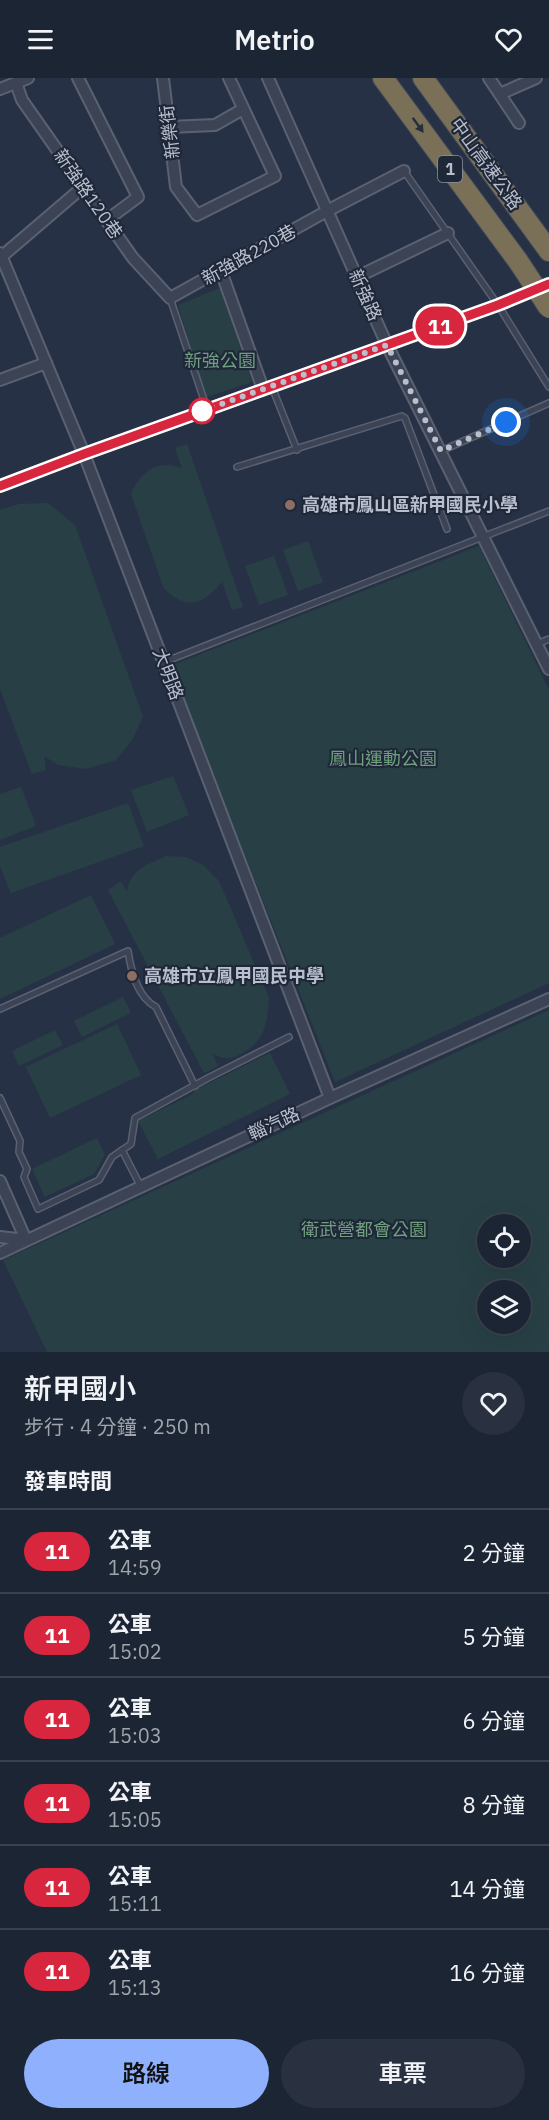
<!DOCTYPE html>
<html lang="zh-TW">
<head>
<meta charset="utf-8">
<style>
	:root { --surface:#1c2534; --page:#293140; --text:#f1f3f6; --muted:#a0a5ac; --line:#3a424f; --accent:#8fb0fc }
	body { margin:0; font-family:"IBM Plex Sans","Noto Sans TC",sans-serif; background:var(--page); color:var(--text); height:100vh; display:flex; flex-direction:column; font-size:22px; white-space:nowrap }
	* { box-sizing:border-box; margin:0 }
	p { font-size:20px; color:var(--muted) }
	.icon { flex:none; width:33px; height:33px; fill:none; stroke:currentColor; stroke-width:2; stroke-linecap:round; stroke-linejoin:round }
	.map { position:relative; height:1274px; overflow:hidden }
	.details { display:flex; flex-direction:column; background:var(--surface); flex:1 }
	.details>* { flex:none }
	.badge { padding:0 12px; border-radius:20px; font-size:21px; line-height:39px }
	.buttons { position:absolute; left:477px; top:1136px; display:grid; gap:12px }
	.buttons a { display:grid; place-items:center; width:54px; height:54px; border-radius:50%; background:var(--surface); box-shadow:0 6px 24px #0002,0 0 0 2px var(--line); font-size:30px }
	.you { position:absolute; width:30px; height:30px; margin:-15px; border:4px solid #fff; border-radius:50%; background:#1a73e8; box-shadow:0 0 0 9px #1a73e833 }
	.map>.badge { position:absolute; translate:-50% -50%; box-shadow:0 0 0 3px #fff }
	h2 { padding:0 24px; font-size:22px; line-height:54px }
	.round { display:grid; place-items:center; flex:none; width:63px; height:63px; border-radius:32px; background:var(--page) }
	.summary { display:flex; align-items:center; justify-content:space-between; height:102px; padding:0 24px }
	h1 { font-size:28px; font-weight:600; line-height:45px }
	.action { display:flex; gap:12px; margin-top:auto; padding:12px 24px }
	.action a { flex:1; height:69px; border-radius:36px; background:var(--accent); color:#111; font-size:24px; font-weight:600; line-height:69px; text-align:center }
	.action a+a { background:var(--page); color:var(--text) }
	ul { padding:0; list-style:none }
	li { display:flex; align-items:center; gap:18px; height:84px; padding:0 24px; border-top:2px solid var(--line) }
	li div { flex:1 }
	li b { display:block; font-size:22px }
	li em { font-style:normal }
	li .badge { min-width:66px; font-weight:700; text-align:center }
	header { display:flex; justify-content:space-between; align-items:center; height:78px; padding:0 24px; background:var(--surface); font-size:27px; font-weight:600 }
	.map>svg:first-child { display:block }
	.green { fill:#284045; fill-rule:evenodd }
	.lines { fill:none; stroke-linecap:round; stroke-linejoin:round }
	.lane-casing { stroke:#5a6171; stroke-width:8 }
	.street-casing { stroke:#5a6171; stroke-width:14 }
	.highway-casing { stroke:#434b5b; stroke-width:22 }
	.lane { stroke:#3b4354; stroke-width:5 }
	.street { stroke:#3b4354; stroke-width:10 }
	.highway { stroke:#7a7058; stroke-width:20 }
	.highway-bridge-casing { stroke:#434b5b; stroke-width:22; stroke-linecap:butt }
	.highway-bridge { stroke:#7a7058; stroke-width:20 }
	.oneway { fill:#282f3c }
	.line-casing { stroke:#fff; stroke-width:14 }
	.line { stroke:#d7263d; stroke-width:9 }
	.walk { stroke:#b9bfcd; stroke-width:6; stroke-dasharray:0 10.8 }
	.stop-dot { fill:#fff; stroke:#d7263d; stroke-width:3 }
	.education-dot { fill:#8d6e63; stroke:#1f2839; stroke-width:2 }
	.labels { text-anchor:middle; stroke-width:4.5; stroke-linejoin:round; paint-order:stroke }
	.shield { fill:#1f2839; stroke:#8b92a1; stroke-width:1.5 }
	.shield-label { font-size:16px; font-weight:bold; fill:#b9bfcd }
	.street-label { font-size:18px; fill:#b9bfcd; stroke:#1f2839 }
	.park-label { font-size:18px; fill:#6f9f7e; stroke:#1f2839 }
	.poi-label { font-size:18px; font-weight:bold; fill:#b9bfcd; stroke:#1f2839; text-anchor:start }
</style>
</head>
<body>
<header><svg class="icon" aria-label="menu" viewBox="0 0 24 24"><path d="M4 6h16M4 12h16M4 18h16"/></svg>Metrio<svg class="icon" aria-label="heart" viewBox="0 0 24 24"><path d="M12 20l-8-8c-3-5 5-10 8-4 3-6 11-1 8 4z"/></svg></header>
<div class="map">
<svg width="549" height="1274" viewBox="0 0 549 1274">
	<rect width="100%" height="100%" fill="#263145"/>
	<!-- green -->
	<g class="green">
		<polygon points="220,210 252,304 206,319 178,227"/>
		<path d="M187,366L243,529L232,532L222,504C202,527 189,533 164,511L131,416C141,393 157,381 182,390L175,370Z"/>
		<polygon points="48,425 75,447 143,639 132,662 116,682 86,691 58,687 44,678 46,692 32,696 0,611 0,432 19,426"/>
		<polygon points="308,463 323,504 298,513 283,472"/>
		<polygon points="479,468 549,612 549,905 335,1004 170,588"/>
		<polygon points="274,478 288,517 259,527 245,488"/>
		<polygon points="173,698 189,737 147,754 131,712"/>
		<polygon points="21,709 36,748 0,762 0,716"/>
		<polygon points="128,725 144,768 11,815 0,788 0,769"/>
		<path d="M166,778L186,779L203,787L219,803L269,920C267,947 265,964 239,977C228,982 222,981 212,975L218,988L204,995L108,812L121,803L127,814C130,791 147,787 166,778Z"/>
		<polygon points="91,817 115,866 0,921 0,860"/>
		<polygon points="123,919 131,935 82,959 74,943"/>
		<path d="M549,932V1274H47L3,1182ZM488,1146H520V1179H488ZM488,1212H520V1245H488Z"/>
		<polygon points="117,946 141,997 50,1040 26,989"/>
		<polygon points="55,952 63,967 19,988 12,973"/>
		<polygon points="270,975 290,1016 158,1081 138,1043 193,1016 195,1012"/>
		<polygon points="97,1060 105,1077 94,1096 45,1119 32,1091"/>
	</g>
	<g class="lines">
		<defs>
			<g id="lane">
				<polyline points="404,93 498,227 549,309"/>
				<polyline points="170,220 207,331"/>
				<polyline points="272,309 297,372"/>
				<polyline points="441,373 549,325"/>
				<polyline points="237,389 402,338 405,340 447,451"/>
				<polyline points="537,566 549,561"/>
				<polyline points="164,584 549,433"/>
				<path d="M0,931L128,873C131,893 137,919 156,929L195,1008"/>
				<polyline points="0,1020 20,1063 19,1074 27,1091 24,1099 38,1131 99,1102 112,1079 131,1066 135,1040 208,1000 289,959"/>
				<polyline points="122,1072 141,1109"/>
			</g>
			<g id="street">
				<polyline points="78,0 138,119 107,142"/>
				<polyline points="163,0 176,109 197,137 275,98 229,0"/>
				<polyline points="268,0 387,267 549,591"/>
				<polyline points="489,0 519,45"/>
				<polyline points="16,5 22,22 133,180 170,220 327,133 404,93"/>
				<polyline points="0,11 28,0"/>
				<polyline points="500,16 536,0"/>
				<polyline points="169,49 215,47 243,31"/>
				<polyline points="0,175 84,376 330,1020"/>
				<polyline points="0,180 83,109"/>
				<polyline points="221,193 263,311"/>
				<polyline points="357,199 448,155"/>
				<polyline points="0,302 46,285"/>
				<polyline points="0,408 84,376 498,227 549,206"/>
				<polyline points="0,1103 26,1162"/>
				<polyline points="0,1159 26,1162"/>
				<polyline points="0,1175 330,1020 549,921"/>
			</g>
			<g id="highway">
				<polyline points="383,0 518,183"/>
				<polyline points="423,0 549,173"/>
			</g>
		</defs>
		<!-- lane casing -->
		<use href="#lane" class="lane-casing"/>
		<!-- street casing -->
		<use href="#street" class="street-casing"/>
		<!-- highway casing -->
		<use href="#highway" class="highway-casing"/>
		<!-- lane -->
		<use href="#lane" class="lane"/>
		<!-- street -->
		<use href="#street" class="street"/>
		<!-- highway -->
		<use href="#highway" class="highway"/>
		<defs>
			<polyline id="highway-bridge" points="518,183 549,230"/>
		</defs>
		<!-- highway-bridge casing -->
		<use href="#highway-bridge" class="highway-bridge-casing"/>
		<!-- highway-bridge -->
		<use href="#highway-bridge" class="highway-bridge"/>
	</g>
	<!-- one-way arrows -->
	<defs><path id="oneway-solid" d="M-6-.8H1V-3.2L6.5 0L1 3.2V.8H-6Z" transform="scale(1.5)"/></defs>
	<use class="oneway" href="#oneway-solid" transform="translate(418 47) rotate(54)"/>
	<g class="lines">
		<defs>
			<polyline id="line" points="0,408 84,376 498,227 549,206"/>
		</defs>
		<!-- line casing -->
		<use href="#line" class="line-casing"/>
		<!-- line -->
		<use href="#line" class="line"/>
		<!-- walk -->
		<polyline class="walk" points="202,333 387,267 441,373 506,344"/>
	</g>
	<!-- markers -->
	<circle class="stop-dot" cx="202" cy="333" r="12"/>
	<g class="education-dot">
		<circle cx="290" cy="427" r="6"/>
		<circle cx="132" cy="898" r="6"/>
	</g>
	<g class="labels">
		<!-- shield labels -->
		<rect class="shield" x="438" y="78" width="24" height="26" rx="4.5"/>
		<g class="shield-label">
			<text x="450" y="97">1</text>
		</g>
		<!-- street labels -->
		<g class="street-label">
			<text transform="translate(170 54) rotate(-97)" y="6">新樂街</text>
			<text transform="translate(486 86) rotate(54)" y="6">中山高速公路</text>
			<text transform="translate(88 116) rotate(55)" y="6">新強路120巷</text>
			<text transform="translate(249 177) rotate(-29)" y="6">新強路220巷</text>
			<text transform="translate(365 217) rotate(66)" y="6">新強路</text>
			<text transform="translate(168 596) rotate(69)" y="6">大明路</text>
			<text transform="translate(274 1046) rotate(-25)" y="6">輜汽路</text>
		</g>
		<!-- park labels -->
		<g class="park-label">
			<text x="220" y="289">新強公園</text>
			<text x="383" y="687">鳳山運動公園</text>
			<text x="364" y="1158">衛武營都會公園</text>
		</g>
		<!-- poi labels -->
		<g class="poi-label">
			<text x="302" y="433">高雄市鳳山區新甲國民小學</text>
			<text x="144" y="904">高雄市立鳳甲國民中學</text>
		</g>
	</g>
</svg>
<div class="buttons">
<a><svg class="icon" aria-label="locate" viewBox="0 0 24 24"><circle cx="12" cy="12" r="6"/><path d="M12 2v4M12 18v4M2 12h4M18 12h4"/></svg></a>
<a><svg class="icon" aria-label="layers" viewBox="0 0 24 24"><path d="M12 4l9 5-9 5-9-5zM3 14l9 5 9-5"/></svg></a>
</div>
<div class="you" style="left:506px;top:344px"></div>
<b class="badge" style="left:440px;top:248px;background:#d7263d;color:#fff">11</b>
</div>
<section class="details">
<div class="summary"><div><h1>新甲國小</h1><p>步行 · 4 分鐘 · 250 m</p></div><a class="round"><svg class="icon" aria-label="heart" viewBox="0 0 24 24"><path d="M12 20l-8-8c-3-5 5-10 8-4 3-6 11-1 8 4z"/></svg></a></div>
<h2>發車時間</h2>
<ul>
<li><span class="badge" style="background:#d7263d;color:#fff">11</span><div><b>公車</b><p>14:59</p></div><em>2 分鐘</em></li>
<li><span class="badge" style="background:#d7263d;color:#fff">11</span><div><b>公車</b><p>15:02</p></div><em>5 分鐘</em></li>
<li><span class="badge" style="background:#d7263d;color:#fff">11</span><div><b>公車</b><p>15:03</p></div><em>6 分鐘</em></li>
<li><span class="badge" style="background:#d7263d;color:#fff">11</span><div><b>公車</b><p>15:05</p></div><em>8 分鐘</em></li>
<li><span class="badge" style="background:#d7263d;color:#fff">11</span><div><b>公車</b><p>15:11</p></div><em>14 分鐘</em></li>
<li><span class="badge" style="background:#d7263d;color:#fff">11</span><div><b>公車</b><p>15:13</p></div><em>16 分鐘</em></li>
</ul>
<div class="action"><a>路線</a><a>車票</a></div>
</section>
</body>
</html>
